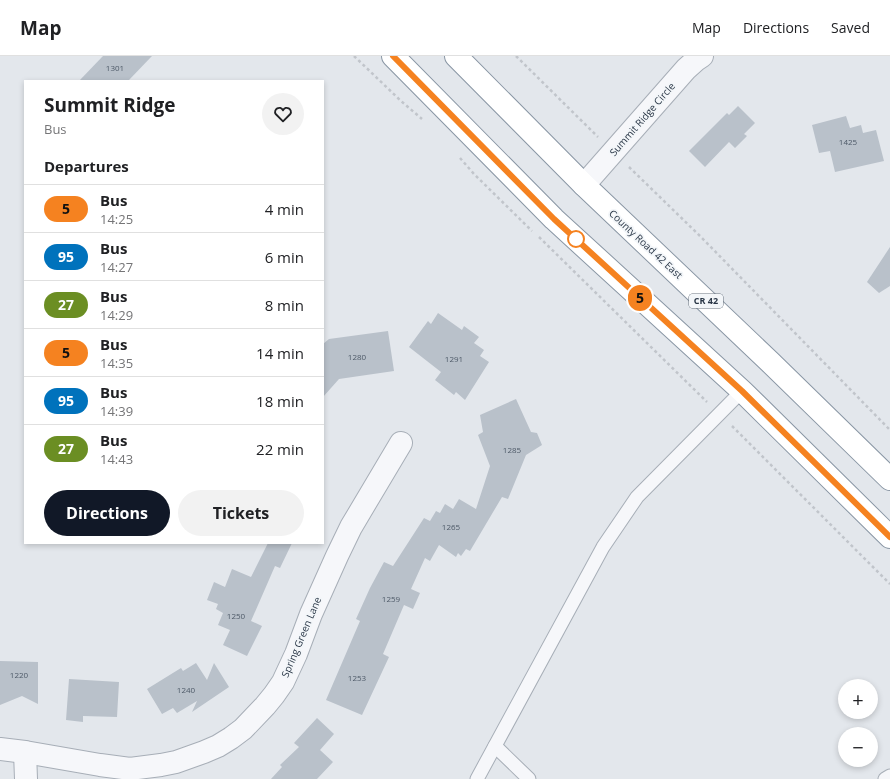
<!DOCTYPE html>
<html lang="en">
<head>
<meta charset="utf-8">
<style>
	:root { --surface:#fff; --page:#f2f2f2; --text:#202124; --muted:#757577; --line:#e0e0e0; --accent:#111827 }
	body { margin:0; font-family:"Open Sans",sans-serif; background:var(--page); color:var(--text); height:100vh; display:flex; flex-direction:column; font-size:15px; white-space:nowrap }
	* { box-sizing:border-box; margin:0 }
	p { font-size:13px; color:var(--muted) }
	.icon { flex:none; width:22px; height:22px; fill:none; stroke:currentColor; stroke-width:2; stroke-linecap:round; stroke-linejoin:round }
	.map { position:relative; flex:1; overflow:hidden }
	.panel { position:absolute; left:24px; top:24px; width:300px; height:464px; display:flex; flex-direction:column; background:var(--surface); border-radius:0px; box-shadow:0 2px 6px #0003 }
	.panel>* { flex:none }
	.badge { padding:0 8px; border-radius:13px; font-size:14px; line-height:26px }
	.controls { position:absolute; left:838px; top:623px; display:grid; gap:8px }
	.controls a { display:grid; place-items:center; width:40px; height:40px; border-radius:50%; background:var(--surface); box-shadow:0 2px 6px #0003; font-size:20px }
	.map>.badge { position:absolute; translate:-50% -50%; box-shadow:0 0 0 2px #fff }
	h2 { padding:0 20px; font-size:15px; line-height:36px }
	.round { display:grid; place-items:center; flex:none; width:42px; height:42px; border-radius:21px; background:var(--page) }
	.overview { display:flex; align-items:center; justify-content:space-between; height:68px; padding:0 20px }
	h1 { font-size:19px; font-weight:700; line-height:30px }
	.action { display:flex; gap:8px; margin-top:auto; padding:8px 20px }
	.action a { flex:1; height:46px; border-radius:24px; background:var(--accent); color:#fff; font-size:16px; font-weight:700; line-height:46px; text-align:center }
	.action a+a { background:var(--page); color:var(--text) }
	ul { padding:0; list-style:none }
	li { display:flex; align-items:center; gap:12px; height:48px; padding:0 20px; border-top:1px solid var(--line) }
	li div { flex:1 }
	li b { display:block; font-size:15px }
	li em { font-style:normal }
	li .badge { min-width:44px; font-weight:700; text-align:center }
	header { display:flex; align-items:center; gap:24px; box-sizing:border-box; height:56px; padding:0 20px; background:var(--surface); border-bottom:1px solid var(--line) }
	header strong { font-size:19px }
	nav { display:flex; gap:22px; margin-inline-start:auto; font-size:14px }
	.map>svg:first-child { display:block }
	.building { fill:#b9c1ca }
	.lines { fill:none; stroke-linecap:round; stroke-linejoin:round }
	.lane-casing { stroke:#a7aeb7; stroke-width:15 }
	.street-casing { stroke:#a7aeb7; stroke-width:24 }
	.highway-casing { stroke:#8996a4; stroke-width:24 }
	.path { stroke:#c1c5cb; stroke-width:2.5; stroke-dasharray:3 3; stroke-linecap:butt }
	.lane { stroke:#f6f7fa; stroke-width:13 }
	.street { stroke:#f6f7fa; stroke-width:22 }
	.highway { stroke:#fff; stroke-width:22 }
	.line-casing { stroke:#fff; stroke-width:9 }
	.line { stroke:#f58220; stroke-width:6 }
	.stop-dot { fill:#fff; stroke:#f58220; stroke-width:2 }
	.labels { text-anchor:middle; stroke-width:3.5; stroke-linejoin:round; paint-order:stroke }
	.number-label { font-size:8px; fill:#4d5967 }
	.shield { fill:#f3f6f9; stroke:#66707c; stroke-width:1 }
	.shield-label { font-size:9px; font-weight:bold; fill:#293646 }
	.street-label { font-size:10px; fill:#293646; stroke:#f3f6f9 }
</style>
</head>
<body>
<header>
<strong>Map</strong>
<nav><a>Map</a><a>Directions</a><a>Saved</a></nav>
</header>
<div class="map">
<svg width="890" height="723" viewBox="0 0 890 723">
	<rect width="100%" height="100%" fill="#e3e7ec"/>
	<!-- building -->
	<g class="building">
		<polygon points="103,0 152,0 128,25 79,25"/>
		<polygon points="738,50 755,67 744,78 747,80 735,92 729,86 705,111 689,95 727,57 729,59"/>
		<polygon points="846,60 850,72 861,69 863,77 876,74 884,105 835,116 830,95 819,97 812,69"/>
		<polygon points="890,191 890,230 879,237 867,226"/>
		<polygon points="438,257 462,274 464,270 479,281 474,287 484,294 480,300 489,306 465,344 456,336 454,339 435,324 441,316 409,291 428,265 431,268"/>
		<polygon points="388,275 394,315 339,323 323,341 323,288 329,283"/>
		<polygon points="516,343 531,376 537,377 542,389 526,399 508,443 502,441 470,495 466,493 461,500 458,497 456,501 439,489 430,505 425,502 411,533 420,537 413,553 404,549 383,598 389,601 362,659 326,644 360,565 356,563 370,532 384,506 393,510 424,462 430,465 436,455 440,457 445,448 453,453 459,443 476,453 490,410 478,379 483,376 480,359"/>
		<polygon points="268,487 292,487 280,512 275,510 251,565 262,570 247,600 223,589 230,574 218,569 223,557 216,553 218,548 207,544 214,526 225,531 232,513 251,521"/>
		<polygon points="0,605 38,606 38,648 22,640 0,649"/>
		<polygon points="196,607 207,624 214,607 229,631 192,656 197,645 177,657 173,652 162,658 147,633 181,612 183,615"/>
		<polygon points="69,623 119,626 117,661 83,660 83,666 66,664"/>
		<polygon points="317,662 334,678 320,694 333,706 317,723 271,723 282,711 280,709 299,691 294,687"/>
	</g>
	<g class="lines">
		<defs>
			<g id="lane">
				<polyline points="495,690 529,723"/>
				<polyline points="477,723 603,491 637,441 742,335"/>
				<polyline points="885,723 890,720"/>
			</g>
			<g id="street">
				<polyline points="584,129 686,13 696,4 702,0"/>
				<polyline points="0,693 25,696 100,709 130,713 161,709 176,706 204,696 218,690 231,682 243,673 265,650 274,639 283,626 296,598 311,558 337,500 351,471 401,387"/>
				<polyline points="25,696 26,723"/>
			</g>
			<g id="highway">
				<polyline points="393,0 554,163 742,335 890,481"/>
				<polyline points="456,0 584,129 770,306 890,423"/>
			</g>
		</defs>
		<!-- lane casing -->
		<use href="#lane" class="lane-casing"/>
		<!-- street casing -->
		<use href="#street" class="street-casing"/>
		<!-- highway casing -->
		<use href="#highway" class="highway-casing"/>
		<!-- path -->
		<g class="path">
			<polyline points="354,0 401,45 422,63"/>
			<polyline points="516,0 598,81"/>
			<polyline points="460,102 474,118 532,175"/>
			<polyline points="629,111 700,180 890,374"/>
			<polyline points="539,181 707,346"/>
			<polyline points="732,370 890,528"/>
		</g>
		<!-- lane -->
		<use href="#lane" class="lane"/>
		<!-- street -->
		<use href="#street" class="street"/>
		<!-- highway -->
		<use href="#highway" class="highway"/>
	</g>
	<g class="lines">
		<defs>
			<polyline id="line" points="393,0 554,163 742,335 890,481"/>
		</defs>
		<!-- line casing -->
		<use href="#line" class="line-casing"/>
		<!-- line -->
		<use href="#line" class="line"/>
	</g>
	<!-- markers -->
	<circle class="stop-dot" cx="576" cy="183" r="8"/>
	<g class="labels">
		<!-- number labels -->
		<g class="number-label">
			<text x="115" y="15">1301</text>
			<text x="848" y="89">1425</text>
			<text x="357" y="304">1280</text>
			<text x="454" y="306">1291</text>
			<text x="512" y="397">1285</text>
			<text x="451" y="474">1265</text>
			<text x="391" y="546">1259</text>
			<text x="236" y="563">1250</text>
			<text x="19" y="622">1220</text>
			<text x="357" y="625">1253</text>
			<text x="186" y="637">1240</text>
		</g>
		<!-- shield labels -->
		<rect class="shield" x="689" y="238" width="34" height="14" rx="3"/>
		<g class="shield-label">
			<text x="706" y="248">CR 42</text>
		</g>
		<!-- street labels -->
		<g class="street-label">
			<text transform="translate(642 63) rotate(-49)" y="4">Summit Ridge Circle</text>
			<text transform="translate(646 188) rotate(43)" y="4">County Road 42 East</text>
			<text transform="translate(301 581) rotate(-67)" y="4">Spring Green Lane</text>
		</g>
	</g>
</svg>
<div class="controls">
<a>+</a>
<a>−</a>
</div>
<b class="badge" style="left:640px;top:242px;background:#f58220;color:#111">5</b>
<section class="panel">
<div class="overview"><div><h1>Summit Ridge</h1><p>Bus</p></div><a class="round"><svg class="icon" aria-label="heart" viewBox="0 0 24 24"><path d="M12 20l-8-8c-3-5 5-10 8-4 3-6 11-1 8 4z"/></svg></a></div>
<h2>Departures</h2>
<ul>
<li><span class="badge" style="background:#f58220;color:#111">5</span><div><b>Bus</b><p>14:25</p></div><em>4 min</em></li>
<li><span class="badge" style="background:#0072bc;color:#fff">95</span><div><b>Bus</b><p>14:27</p></div><em>6 min</em></li>
<li><span class="badge" style="background:#6b8e23;color:#fff">27</span><div><b>Bus</b><p>14:29</p></div><em>8 min</em></li>
<li><span class="badge" style="background:#f58220;color:#111">5</span><div><b>Bus</b><p>14:35</p></div><em>14 min</em></li>
<li><span class="badge" style="background:#0072bc;color:#fff">95</span><div><b>Bus</b><p>14:39</p></div><em>18 min</em></li>
<li><span class="badge" style="background:#6b8e23;color:#fff">27</span><div><b>Bus</b><p>14:43</p></div><em>22 min</em></li>
</ul>
<div class="action"><a>Directions</a><a>Tickets</a></div>
</section>
</div>
</body>
</html>
